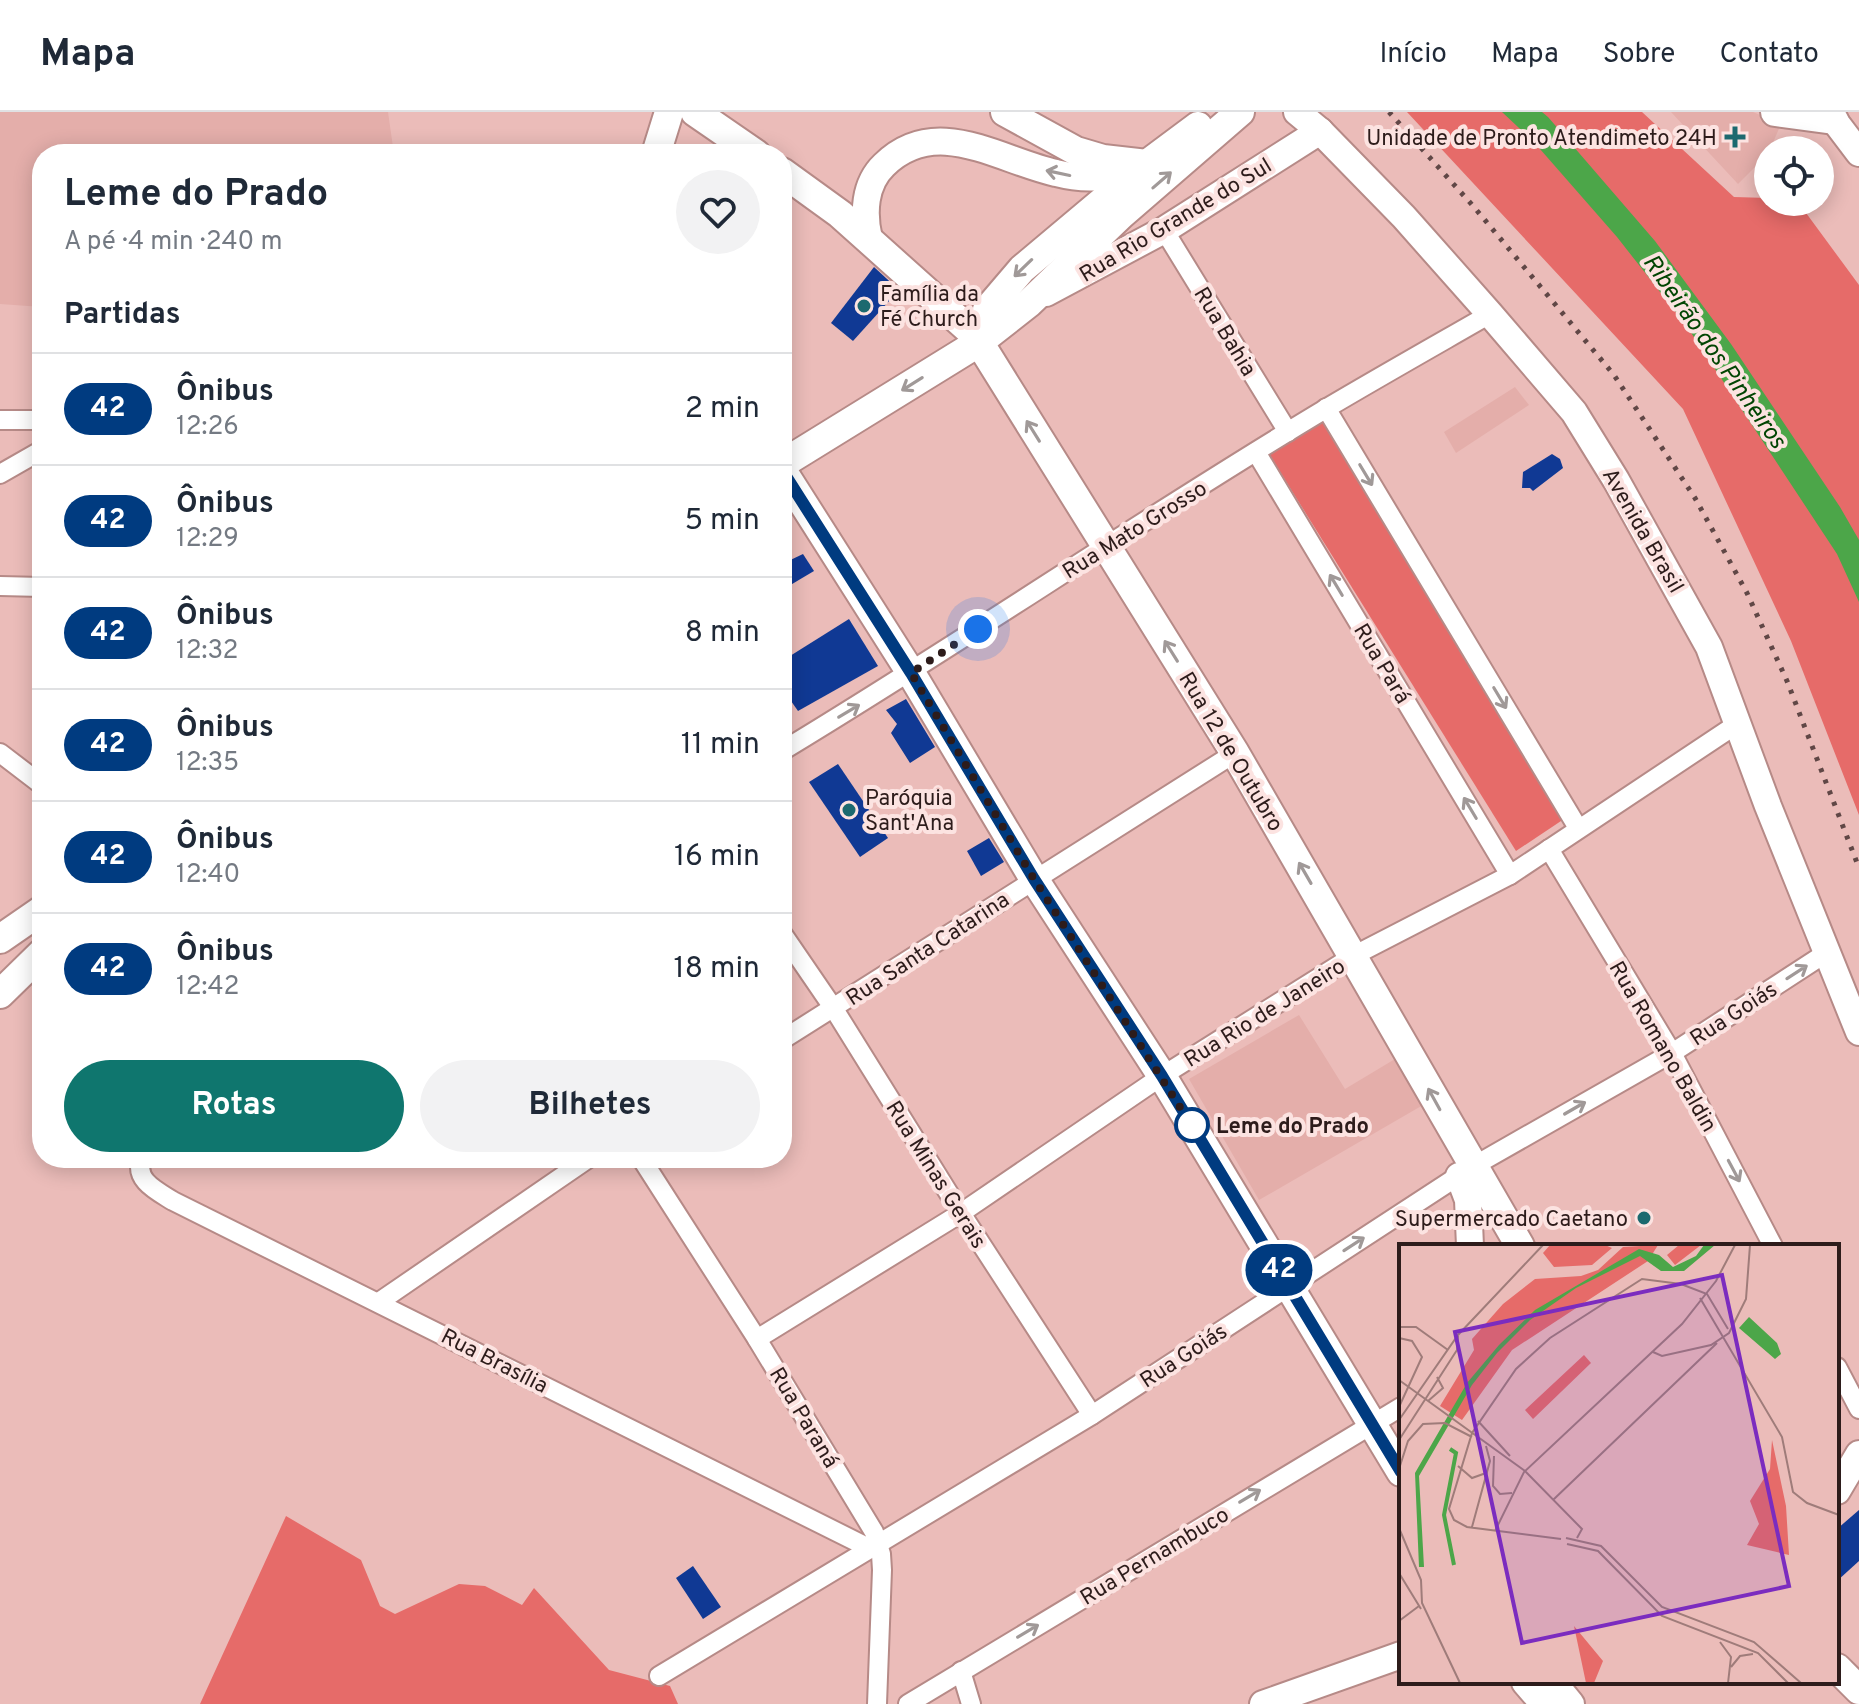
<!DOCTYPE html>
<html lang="pt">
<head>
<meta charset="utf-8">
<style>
	:root { --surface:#fff; --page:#f2f2f3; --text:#1f2937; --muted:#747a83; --line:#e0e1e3; --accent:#0f766e }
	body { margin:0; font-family:Overpass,sans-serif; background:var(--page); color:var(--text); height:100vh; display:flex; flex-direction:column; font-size:30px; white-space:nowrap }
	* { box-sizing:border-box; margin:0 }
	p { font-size:26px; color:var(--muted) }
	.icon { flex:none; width:44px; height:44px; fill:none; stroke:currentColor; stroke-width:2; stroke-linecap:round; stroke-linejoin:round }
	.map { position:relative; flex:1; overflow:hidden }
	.details { position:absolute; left:32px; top:32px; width:760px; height:1024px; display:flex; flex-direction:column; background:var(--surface); border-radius:32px; box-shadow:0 4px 20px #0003 }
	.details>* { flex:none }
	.badge { padding:0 16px; border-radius:26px; font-size:28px; line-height:52px }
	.controls { position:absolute; left:1754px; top:24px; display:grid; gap:16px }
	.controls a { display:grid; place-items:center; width:80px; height:80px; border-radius:50%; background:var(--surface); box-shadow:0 4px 20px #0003; font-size:40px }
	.you { position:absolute; width:40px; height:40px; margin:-20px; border:6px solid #fff; border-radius:50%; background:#1a73e8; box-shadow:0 0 0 12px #1a73e833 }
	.map>.badge { position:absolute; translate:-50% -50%; box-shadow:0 0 0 4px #fff }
	h2 { padding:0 32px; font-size:30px; line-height:72px }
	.round { display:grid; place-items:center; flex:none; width:84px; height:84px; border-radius:42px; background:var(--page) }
	.headline { display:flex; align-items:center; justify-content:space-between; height:136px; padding:0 32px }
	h1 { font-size:38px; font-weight:700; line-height:60px }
	.primary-button { display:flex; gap:16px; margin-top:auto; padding:16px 32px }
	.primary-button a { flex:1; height:92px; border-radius:48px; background:var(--accent); color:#fff; font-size:32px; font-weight:700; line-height:92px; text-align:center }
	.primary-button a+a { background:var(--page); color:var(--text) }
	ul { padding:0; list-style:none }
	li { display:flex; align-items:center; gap:24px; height:112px; padding:0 32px; border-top:2px solid var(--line) }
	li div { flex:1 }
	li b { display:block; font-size:30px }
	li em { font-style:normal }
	li .badge { min-width:88px; font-weight:700; text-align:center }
	header { display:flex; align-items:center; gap:48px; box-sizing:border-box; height:112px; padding:0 40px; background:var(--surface); border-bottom:2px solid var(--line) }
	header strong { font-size:38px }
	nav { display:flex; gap:44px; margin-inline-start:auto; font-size:28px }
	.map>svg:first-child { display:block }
	.built { fill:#e4aeaa }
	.green { fill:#e66b69 }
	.water { fill:#4ca649 }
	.building { fill:#103994 }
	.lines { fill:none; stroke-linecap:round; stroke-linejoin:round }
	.minor-casing { stroke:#b68a87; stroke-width:22 }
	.secondary-casing { stroke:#b68a87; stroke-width:30 }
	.primary-casing { stroke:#b68a87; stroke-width:32 }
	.minor { stroke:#fff; stroke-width:18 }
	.secondary { stroke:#fff; stroke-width:26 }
	.primary { stroke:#fff; stroke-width:28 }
	.rail { stroke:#604746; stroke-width:5; stroke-dasharray:4 8; stroke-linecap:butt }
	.oneway { stroke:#a09998 }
	.line-casing { stroke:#fff; stroke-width:18 }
	.line { stroke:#003b80; stroke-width:12 }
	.walk { stroke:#2d1c1b; stroke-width:8; stroke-dasharray:0 14.4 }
	.poi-dot { fill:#1c696f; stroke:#fce3e1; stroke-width:3 }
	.stop-dot { fill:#fff; stroke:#003b80; stroke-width:4 }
	.labels { text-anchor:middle; stroke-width:8; stroke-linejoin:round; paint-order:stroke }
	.poi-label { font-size:22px; fill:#2d1c1b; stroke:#fce3e1; text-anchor:end }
	.street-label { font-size:22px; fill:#2d1c1b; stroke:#fce3e1 }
	.stop-label { font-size:22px; font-weight:bold; fill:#2d1c1b; stroke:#fce3e1; text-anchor:start }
	.water-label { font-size:24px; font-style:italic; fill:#014503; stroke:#fce3e1 }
	.inset-river { fill:none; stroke:#4ca649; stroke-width:4 }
	.inset-road { fill:none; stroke:#9f7c7a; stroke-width:2 }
	.view { fill:#7b2cbf; fill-opacity:0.15; stroke:#7b2cbf; stroke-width:4 }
	.inset-edge { fill:none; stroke:#2d1c1b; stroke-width:4 }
</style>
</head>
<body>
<header>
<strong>Mapa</strong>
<nav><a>Início</a><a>Mapa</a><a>Sobre</a><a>Contato</a></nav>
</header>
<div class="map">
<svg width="1859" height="1592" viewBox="0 0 1859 1592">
	<rect width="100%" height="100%" fill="#ebbcb9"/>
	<!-- built -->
	<g class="built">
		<polygon points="0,0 388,0 394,42 42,42 42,195 0,192"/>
		<polygon points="1671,0 1753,0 1781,12 1768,42 1738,72"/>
		<polygon points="1515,275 1529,293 1456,341 1444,320"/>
		<polygon points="1299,903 1345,977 1395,947 1423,993 1259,1088 1189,967"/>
	</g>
	<!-- green -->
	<g class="green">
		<polygon points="1407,0 1642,0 1734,85 1768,86 1768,90 1798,90 1859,173 1859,703 1791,529 1683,297"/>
		<polygon points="1327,301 1567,705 1516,739 1267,339"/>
		<polygon points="286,1404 361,1448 380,1494 395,1502 459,1472 485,1474 522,1493 534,1476 609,1558 670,1574 678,1592 200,1592"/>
	</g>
	<!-- water -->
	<polygon class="water" points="1502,0 1542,0 1548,5 1655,129 1731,232 1840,395 1859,428 1859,490 1837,442 1686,213 1617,125 1533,29"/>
	<!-- building -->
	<g class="building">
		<polygon points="874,155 899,178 853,229 831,211"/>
		<polygon points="1552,342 1560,347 1563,356 1533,379 1530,376 1522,376 1523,360"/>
		<polygon points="803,442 814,459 782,478 782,452"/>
		<polygon points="849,507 878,554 798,599 782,576 782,549"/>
		<polygon points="906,587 935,635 910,651 891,621 897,612 886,598"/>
		<polygon points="838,652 888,726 860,745 809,670"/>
		<polygon points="989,726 1004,750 981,764 967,739"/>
		<polygon points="1859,1398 1859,1449 1837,1469 1837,1417"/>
		<polygon points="693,1454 721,1495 703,1507 676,1466"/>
	</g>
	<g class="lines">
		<defs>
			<g id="minor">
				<polyline points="1164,118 1288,320"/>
				<polyline points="1326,296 1578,716"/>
				<polyline points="0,308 42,308"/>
				<polyline points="1256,340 1510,763"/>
				<polyline points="0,362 42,338"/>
				<polyline points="0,474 42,475"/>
				<path d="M782,639C966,528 1143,406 1327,296C1381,264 1436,233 1490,202"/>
				<polyline points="0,641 42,673"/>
				<polyline points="1549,737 1672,941 1773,1134"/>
				<polyline points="782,821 834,897 961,1101 1092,1303"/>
				<polyline points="782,928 1235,641"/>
				<path d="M142,1046C133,1068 157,1079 173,1089L869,1436"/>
				<polyline points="641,1046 757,1227 874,1420 881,1442 882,1458 877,1592"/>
				<polyline points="379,1190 589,1046"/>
				<polyline points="757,1227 961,1101 1162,964 1353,844 1510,763 1737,612"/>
				<polyline points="1837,1255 1859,1297"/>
				<polyline points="961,1559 971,1592"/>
				<polyline points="659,1564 1092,1303 1472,1055 1672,941 1826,841"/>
				<polyline points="908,1592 1401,1295"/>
			</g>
			<g id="secondary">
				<polyline points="1297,0 1320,19 1404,105 1490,202 1574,300 1616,368 1709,535 1768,694 1859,920"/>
				<polyline points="1834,8 1859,41"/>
				<path d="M869,127C863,102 864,72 884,53C936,2 998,48 1056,61C1087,69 1105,65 1135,60"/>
				<polyline points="1046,181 1164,118 1320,19"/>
				<polyline points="1459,1064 1468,1088 1470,1134"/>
				<polyline points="1837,1379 1859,1342"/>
				<polyline points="1553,1570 1571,1592"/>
				<polyline points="1263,1592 1401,1543"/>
			</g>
			<g id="primary">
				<polyline points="695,0 756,42"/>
				<polyline points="1005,0 1076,39 1103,47 1147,52 1198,14"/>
				<polyline points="1775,0 1834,8"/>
				<polyline points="656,42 669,0"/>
				<polyline points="782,60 840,102 974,222 1235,641 1520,1134"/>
				<polyline points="978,231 987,198 1022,157 1147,52"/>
				<polyline points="782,352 978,231 1029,191 1121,103 1240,0"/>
				<polyline points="782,358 911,561 1034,767 1162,964 1401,1360"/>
				<polyline points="0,827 42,798"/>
				<polyline points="0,882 42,841"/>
				<polyline points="1837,1556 1859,1578"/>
				<polyline points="1526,1570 1545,1592"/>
			</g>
		</defs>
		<!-- minor casing -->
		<use href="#minor" class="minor-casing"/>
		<!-- secondary casing -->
		<use href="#secondary" class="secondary-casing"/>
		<!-- primary casing -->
		<use href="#primary" class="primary-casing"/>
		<!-- minor -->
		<use href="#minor" class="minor"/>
		<!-- secondary -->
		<use href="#secondary" class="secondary"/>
		<!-- primary -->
		<use href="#primary" class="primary"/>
		<!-- rail -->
		<polyline class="rail" points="1389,0 1474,95 1614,263 1695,386 1747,481 1787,569 1859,756"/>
	</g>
	<!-- one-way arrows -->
	<defs><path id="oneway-shaft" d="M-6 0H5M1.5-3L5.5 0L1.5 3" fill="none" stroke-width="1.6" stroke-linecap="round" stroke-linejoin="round" transform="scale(2)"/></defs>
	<g class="oneway">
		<use href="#oneway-shaft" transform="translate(1058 61) rotate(-168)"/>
		<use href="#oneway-shaft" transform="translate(1162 68) rotate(-41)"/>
		<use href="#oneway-shaft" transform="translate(1023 156) rotate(136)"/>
		<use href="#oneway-shaft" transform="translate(912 272) rotate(148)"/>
		<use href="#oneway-shaft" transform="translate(1033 319) rotate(-122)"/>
		<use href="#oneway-shaft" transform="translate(1366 363) rotate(59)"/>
		<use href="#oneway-shaft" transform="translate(1336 473) rotate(-121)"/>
		<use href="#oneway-shaft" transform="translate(1171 539) rotate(-122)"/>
		<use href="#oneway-shaft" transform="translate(1500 586) rotate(59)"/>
		<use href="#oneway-shaft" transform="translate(849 599) rotate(-31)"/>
		<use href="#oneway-shaft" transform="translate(1470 696) rotate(-121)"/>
		<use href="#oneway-shaft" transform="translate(1305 761) rotate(-120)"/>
		<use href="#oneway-shaft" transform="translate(1797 860) rotate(-33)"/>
		<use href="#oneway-shaft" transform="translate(1434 987) rotate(-119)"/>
		<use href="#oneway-shaft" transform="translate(1575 996) rotate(-30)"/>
		<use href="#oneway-shaft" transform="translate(1734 1059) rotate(62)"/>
		<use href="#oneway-shaft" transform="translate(1354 1132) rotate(-33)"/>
		<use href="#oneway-shaft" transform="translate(1250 1384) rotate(-31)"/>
		<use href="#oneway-shaft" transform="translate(1028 1519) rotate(-31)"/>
	</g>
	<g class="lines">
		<defs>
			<polyline id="line" points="782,358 911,561 1034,767 1162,964 1401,1360"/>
		</defs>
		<!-- line casing -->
		<use href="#line" class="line-casing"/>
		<!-- line -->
		<use href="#line" class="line"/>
		<!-- walk -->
		<polyline class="walk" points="978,517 911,561 1034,767 1194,1017 1192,1013"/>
	</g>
	<!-- markers -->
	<g class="poi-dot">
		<path d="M1731 13h8v8h8v8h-8v8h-8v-8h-8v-8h8z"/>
		<circle cx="864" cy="194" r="8"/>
		<circle cx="849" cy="698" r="8"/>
		<circle cx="1644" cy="1106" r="8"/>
	</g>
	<circle class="stop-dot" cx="1192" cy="1013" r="16"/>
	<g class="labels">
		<!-- poi labels -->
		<g class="poi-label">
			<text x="1717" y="33">Unidade de Pronto Atendimeto 24H</text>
			<text x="880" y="189" text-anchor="start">Família da<tspan x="880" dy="25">Fé Church</tspan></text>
			<text x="865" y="693" text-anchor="start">Paróquia<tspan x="865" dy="25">Sant'Ana</tspan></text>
			<text x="1628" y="1114">Supermercado Caetano</text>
		</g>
		<!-- street labels -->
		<g class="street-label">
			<text transform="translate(1175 107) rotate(-31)" y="8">Rua Rio Grande do Sul</text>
			<text transform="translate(1226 219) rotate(59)" y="8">Rua Bahia</text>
			<text transform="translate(1134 417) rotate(-32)" y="8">Rua Mato Grosso</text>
			<text transform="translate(1644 418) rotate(60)" y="8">Avenida Brasil</text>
			<text transform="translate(1383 551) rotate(59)" y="8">Rua Pará</text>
			<text transform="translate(1232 639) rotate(59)" y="8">Rua 12 de Outubro</text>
			<text transform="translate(927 836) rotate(-33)" y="8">Rua Santa Catarina</text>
			<text transform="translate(1264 900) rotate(-32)" y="8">Rua Rio de Janeiro</text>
			<text transform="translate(1733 901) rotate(-33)" y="8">Rua Goiás</text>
			<text transform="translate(1664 934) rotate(60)" y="8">Rua Romano Baldin</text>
			<text transform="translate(937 1062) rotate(58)" y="8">Rua Minas Gerais</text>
			<text transform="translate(1183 1243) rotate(-33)" y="8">Rua Goiás</text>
			<text transform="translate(495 1248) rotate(27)" y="8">Rua Brasília</text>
			<text transform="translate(805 1305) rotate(59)" y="8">Rua Paraná</text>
			<text transform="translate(1154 1443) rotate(-31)" y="8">Rua Pernambuco</text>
		</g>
		<!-- stop labels -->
		<g class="stop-label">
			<text x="1216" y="1021">Leme do Prado</text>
		</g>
		<!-- water labels -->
		<g class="water-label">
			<text transform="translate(1715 239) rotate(55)" y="8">Ribeirão dos Pinheiros</text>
		</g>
	</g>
	<!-- overview -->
	<g transform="translate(1399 1132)">
		<rect width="440" height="440" fill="#ebbcb9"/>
		<path d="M151,1H206L213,4L193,21L155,23L144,9ZM259,1L249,17L113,106L63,176L41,162L75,106L73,95L104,60L136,35L182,32L199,26L224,3ZM280,1H302L276,21L268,11ZM185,111L192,119L134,175L126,166ZM373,196L387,262L390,311L348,301L360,280L351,257L371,225ZM175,382L204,417L195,439H187Z" fill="#e66b69"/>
		<path d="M305,1H316L285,27H262L241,12L177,44L131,76L98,109L73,141L20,232L25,323H20L16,229L68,139L100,101L136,66L240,5L260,11L274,23L297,12ZM350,73L378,99L382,110L376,115L340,84Z" fill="#4ca649"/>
		<path class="inset-river" d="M51,205L57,209L45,271L55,321"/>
		<path class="inset-road" d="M301,54L383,193L394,248L408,259L440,271M0,83H17L49,106M0,94L13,97L23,113L0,163M254,108L263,112L312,101L330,89L347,55L351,1M0,136L126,227L183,285L178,294M29,157L44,144L38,133M0,176L59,91L144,1M79,177L111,212M0,196L58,106L59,92M95,212L94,242L101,250L113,249M59,222L73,234L87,229M0,225L9,197L24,180L46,179L73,193M154,256L318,99M73,283L91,217L87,202M0,284L22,336L23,359L61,439M96,287L125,228L283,80L317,37L336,1M167,294L202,302L263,363L355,398L402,439M162,295L68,283L55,276L50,265L73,189L117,125L151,94L243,35L282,40L308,50L329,85M168,300L199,307L263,372L359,409L389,439M0,329L22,365M0,377L20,362M321,398L332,413L329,439M332,423L341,412L354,410"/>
		<path class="view" d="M323,31L390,342L123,399L56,88Z"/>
		<rect width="440" height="440" class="inset-edge"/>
	</g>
</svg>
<div class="controls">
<a><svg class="icon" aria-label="locate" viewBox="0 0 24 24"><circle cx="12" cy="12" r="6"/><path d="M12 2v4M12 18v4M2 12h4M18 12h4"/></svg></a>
</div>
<div class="you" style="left:978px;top:517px"></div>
<b class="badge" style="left:1279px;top:1158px;background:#003b80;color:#fff">42</b>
<section class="details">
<div class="headline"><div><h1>Leme do Prado</h1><p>A pé · 4 min · 240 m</p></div><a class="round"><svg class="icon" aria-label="heart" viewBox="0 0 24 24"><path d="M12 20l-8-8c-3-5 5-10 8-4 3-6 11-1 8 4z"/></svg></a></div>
<h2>Partidas</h2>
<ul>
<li><span class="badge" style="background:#003b80;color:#fff">42</span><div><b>Ônibus</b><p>12:26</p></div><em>2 min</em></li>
<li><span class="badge" style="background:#003b80;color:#fff">42</span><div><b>Ônibus</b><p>12:29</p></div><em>5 min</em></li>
<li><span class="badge" style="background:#003b80;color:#fff">42</span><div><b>Ônibus</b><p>12:32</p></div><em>8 min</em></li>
<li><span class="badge" style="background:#003b80;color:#fff">42</span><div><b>Ônibus</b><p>12:35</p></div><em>11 min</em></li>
<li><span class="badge" style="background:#003b80;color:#fff">42</span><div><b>Ônibus</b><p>12:40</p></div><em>16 min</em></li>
<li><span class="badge" style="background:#003b80;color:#fff">42</span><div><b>Ônibus</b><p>12:42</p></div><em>18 min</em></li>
</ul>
<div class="primary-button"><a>Rotas</a><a>Bilhetes</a></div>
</section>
</div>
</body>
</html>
